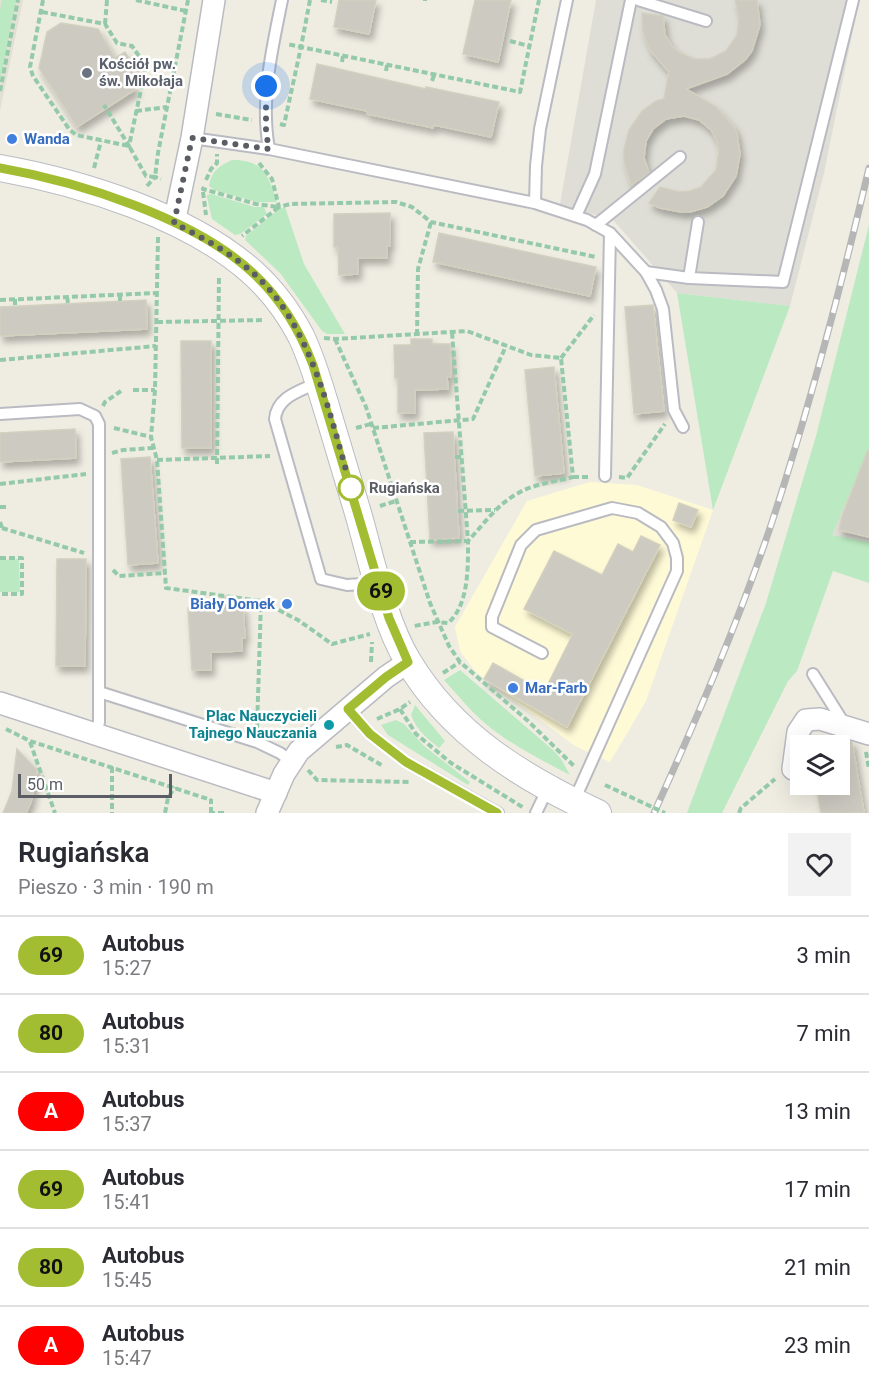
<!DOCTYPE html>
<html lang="pl">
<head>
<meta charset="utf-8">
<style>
	:root { --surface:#fff; --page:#f2f2f3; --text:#2b2b33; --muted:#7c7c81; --line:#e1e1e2 }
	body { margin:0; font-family:Roboto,sans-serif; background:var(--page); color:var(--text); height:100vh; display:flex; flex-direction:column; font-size:22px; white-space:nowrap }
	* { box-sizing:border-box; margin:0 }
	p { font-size:20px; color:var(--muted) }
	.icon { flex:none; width:33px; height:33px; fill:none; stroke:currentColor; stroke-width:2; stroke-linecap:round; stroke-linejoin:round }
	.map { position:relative; height:813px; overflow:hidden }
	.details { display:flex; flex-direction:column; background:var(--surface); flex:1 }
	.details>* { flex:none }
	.badge { padding:0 12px; border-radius:20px; font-size:21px; line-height:39px }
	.tools { position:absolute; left:790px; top:735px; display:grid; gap:12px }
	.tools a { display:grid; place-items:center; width:60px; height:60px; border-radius:0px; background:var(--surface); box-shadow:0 6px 24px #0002; font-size:30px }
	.scale { position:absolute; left:18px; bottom:15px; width:154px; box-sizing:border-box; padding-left:6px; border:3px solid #5a5d64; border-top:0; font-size:16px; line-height:21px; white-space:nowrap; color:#5a5d64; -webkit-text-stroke:4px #fff; paint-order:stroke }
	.you { position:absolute; width:30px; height:30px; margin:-15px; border:4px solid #fff; border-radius:50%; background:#1a73e8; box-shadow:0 0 0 9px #1a73e833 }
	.map>.badge { position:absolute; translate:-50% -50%; box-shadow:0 0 0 3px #fff }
	.round { display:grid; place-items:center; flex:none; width:63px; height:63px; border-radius:0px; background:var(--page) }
	.headline { display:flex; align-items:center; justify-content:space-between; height:102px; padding:0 18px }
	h1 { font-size:28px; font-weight:600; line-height:45px }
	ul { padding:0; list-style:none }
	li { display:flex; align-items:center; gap:18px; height:78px; padding:0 18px; border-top:2px solid var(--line) }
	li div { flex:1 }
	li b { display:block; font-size:22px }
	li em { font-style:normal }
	li .badge { min-width:66px; font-weight:700; text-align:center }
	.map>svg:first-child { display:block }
	.commercial { fill:#fffad6 }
	.industrial { fill:#dfded6 }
	.education { fill:#e1e0d2 }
	.green { fill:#bbe9c1 }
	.building { fill:#cccac1; stroke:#d4d0bf; stroke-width:1.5; filter:url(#shadow) }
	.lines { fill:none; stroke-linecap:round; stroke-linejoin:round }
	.service-casing { stroke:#babbc2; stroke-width:14 }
	.minor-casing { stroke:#babbc2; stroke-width:24 }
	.tertiary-casing { stroke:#babbc2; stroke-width:28 }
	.path { stroke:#94caaa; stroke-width:4; stroke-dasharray:6 3; stroke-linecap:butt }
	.service { stroke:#fff; stroke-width:10 }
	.minor { stroke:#fff; stroke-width:21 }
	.tertiary { stroke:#fff; stroke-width:26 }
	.rail-casing { stroke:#b6b6b7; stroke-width:7 }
	.rail { stroke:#fff; stroke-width:4.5; stroke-dasharray:14; stroke-linecap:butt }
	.path-bridge { stroke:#94caaa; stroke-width:4; stroke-dasharray:6 3; stroke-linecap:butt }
	.line-casing { stroke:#fff; stroke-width:14 }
	.line { stroke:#a2bd31; stroke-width:9 }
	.walk { stroke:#5a5d64; stroke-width:6; stroke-dasharray:0 10.8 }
	.worship-dot { fill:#6b7280; stroke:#fff; stroke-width:2 }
	.shop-dot { fill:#3f7fe0; stroke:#fff; stroke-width:2 }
	.stop-dot { fill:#fff; stroke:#a2bd31; stroke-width:3 }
	.culture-dot { fill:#0f9aa8; stroke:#fff; stroke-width:2 }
	.labels { text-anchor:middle; stroke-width:5; stroke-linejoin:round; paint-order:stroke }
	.worship-label { font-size:15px; font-weight:bold; fill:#5b616d; stroke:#fff; text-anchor:start }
	.shop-label { font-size:15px; font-weight:bold; fill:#366cbe; stroke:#fff; text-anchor:start }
	.stop-label { font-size:15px; font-weight:bold; fill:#5a5d64; stroke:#fff; text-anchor:start }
	.culture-label { font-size:15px; font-weight:bold; fill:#0d838f; stroke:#fff; text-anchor:end }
</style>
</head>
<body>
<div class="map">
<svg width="869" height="813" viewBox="0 0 869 813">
	<defs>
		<filter id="shadow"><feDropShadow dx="3.5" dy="6" stdDeviation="3" flood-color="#0004"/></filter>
	</defs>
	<rect width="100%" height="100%" fill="#efede2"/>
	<!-- commercial -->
	<polygon class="commercial" points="590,482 637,485 713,510 646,701 610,762 575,746 476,672 460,651 455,627 527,501"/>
	<!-- industrial -->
	<g class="industrial">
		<polygon points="596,0 859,0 824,173 790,306 677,293 614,221 560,204"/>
		<polygon points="869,449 869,542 832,535 861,463"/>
	</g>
	<!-- education -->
	<polygon class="education" points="0,0 23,0 0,111"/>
	<!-- green -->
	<g class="green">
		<polygon points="2,0 16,0 0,81 0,10"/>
		<path d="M232,160C264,160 268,175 277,202H257L214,190L209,186C211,171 219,166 232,160Z"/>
		<polygon points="211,194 255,207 264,207 267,214 240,234 235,235 212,219 207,197 207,195"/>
		<polygon points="285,207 304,264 345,334 327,334 322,331 280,273 245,240 246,236 279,209"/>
		<polygon points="869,225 869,449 832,535 869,542 869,583 833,571 797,671 788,681 722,813 687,813 766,603 816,436"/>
		<polygon points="677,293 790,306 713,510"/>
		<polygon points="19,559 20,592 0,592 0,560"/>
		<path d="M460,670L554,751L561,759L570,775C541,760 511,745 486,724C470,711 458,695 444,680Z"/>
		<path d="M415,705L445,741L439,748C427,738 417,731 411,715Z"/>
		<polygon points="396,720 404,724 424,746 470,782 468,785 388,735 381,725"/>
	</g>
	<!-- building -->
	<g class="building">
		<polygon points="339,0 376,0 369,34 334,27"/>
		<polygon points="475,0 511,0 498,62 463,54"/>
		<polygon points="735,0 757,0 760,25 752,51 745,60 727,74 686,89 716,107 734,127 737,134 740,154 736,176 723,196 707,207 690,212 681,212 660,208 649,203 660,187 679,192 690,191 701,187 716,170 719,150 717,141 711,130 699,120 684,116 666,119 653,129 646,141 644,158 649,173 631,185 624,161 624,149 629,130 642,111 656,101 664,99 669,72 650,50 643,31 642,13 663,16 665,35 671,45 680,53 695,59 710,59 726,51 737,35 739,18"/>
		<polygon points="61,23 98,29 115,58 125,52 137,70 127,76 136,89 77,127 39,68 47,32"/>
		<polygon points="317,64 426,89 426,87 499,102 491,137 434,125 433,128 367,114 367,111 310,99"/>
		<polygon points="390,213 390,246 387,246 387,258 358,258 358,274 339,275 338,247 334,247 334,214"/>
		<polygon points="439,233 596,267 590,296 433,262"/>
		<polygon points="146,300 147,329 0,336 0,307"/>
		<polygon points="653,305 664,411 634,414 625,307"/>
		<polygon points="411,339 432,339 432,344 450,344 451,377 447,377 448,389 415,390 415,413 398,413 398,378 395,378 394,345 411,345"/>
		<polygon points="181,341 211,341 211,448 182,448"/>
		<polygon points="554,367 564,473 535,476 525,370"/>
		<polygon points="75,429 76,458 0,462 0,433"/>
		<polygon points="453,432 459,538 430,540 424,433"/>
		<polygon points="868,450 869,451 869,537 839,530 842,516"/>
		<polygon points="150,457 158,563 128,565 121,459"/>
		<polygon points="679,503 698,510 691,527 673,520"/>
		<polygon points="641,536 660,545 567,727 484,679 493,663 544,692 573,634 524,609 554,551 602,575 618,544 633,552"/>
		<polygon points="57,559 86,559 85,666 56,666"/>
		<polygon points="226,596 226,607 243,606 245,638 242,638 242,651 211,652 211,670 192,670 188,608 207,607"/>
		<polygon points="840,738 852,742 864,813 821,813 816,784 840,784"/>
		<polygon points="17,749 37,770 31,802 26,813 3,813 12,791"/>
	</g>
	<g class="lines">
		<defs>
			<g id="service">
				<polyline points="638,0 706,21"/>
				<polyline points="192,138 269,149 535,203 587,220 610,233 646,272 656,290 663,309 674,410 683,427"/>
				<path d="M269,149C260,98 272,50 282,0"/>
				<polyline points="535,203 536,166 540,129 567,0"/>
				<polyline points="576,216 595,174 631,0"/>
				<polyline points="596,225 680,157"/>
				<polyline points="646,272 689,278 698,222"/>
				<polyline points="689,278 783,282 853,0"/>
				<path d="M319,382C301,391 277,396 275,419L321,579L347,585L378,583"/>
				<polyline points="0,414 80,409 95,416 99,424 99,722 96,734"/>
				<polyline points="605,476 610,233"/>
				<polyline points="542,653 492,627 492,617 521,545 536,530 612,508 638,513 661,527 673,543 677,558 677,571 574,801"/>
				<polyline points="813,674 845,725"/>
				<polyline points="99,692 257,742 280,753 291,761"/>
				<polyline points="348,709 370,734 406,762 498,813"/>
				<polyline points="536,813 548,788"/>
			</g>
			<g id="minor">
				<polyline points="174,223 192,138 214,0"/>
				<polyline points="0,703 276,793"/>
				<polyline points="793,769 798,732 806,720 820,719 869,734"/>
				<polyline points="267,813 284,774 299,751 386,677 408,662"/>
			</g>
			<path id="tertiary" d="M0,168C83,183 189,216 252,272C272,290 289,313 301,336C313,361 320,387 328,413C338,446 348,479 358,513C371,558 384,622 408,661C452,735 523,778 598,813"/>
		</defs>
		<!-- service casing -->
		<use href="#service" class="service-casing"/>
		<!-- minor casing -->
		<use href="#minor" class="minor-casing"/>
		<!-- tertiary casing -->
		<use href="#tertiary" class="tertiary-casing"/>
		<!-- path -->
		<g class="path">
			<polyline points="43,0 30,67 33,76 69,129 76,135 129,146 146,176 155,177 158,153 188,0"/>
			<polyline points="136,0 186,11"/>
			<polyline points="310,0 301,47 520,92 539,0"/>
			<polyline points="321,0 332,2"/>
			<polyline points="425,1 425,0"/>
			<polyline points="42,12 105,24 117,43 132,46 146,66 129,146 104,105"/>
			<polyline points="105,24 107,0"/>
			<polyline points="510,41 529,46"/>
			<polyline points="342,62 343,56"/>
			<polyline points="386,71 387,65"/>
			<polyline points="432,81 434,75"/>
			<polyline points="0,91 18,0"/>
			<polyline points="136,111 167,107"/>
			<polyline points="216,114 252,120"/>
			<polyline points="280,124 284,125 301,47 287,44"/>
			<polyline points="259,163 272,179 279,207 290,204 396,202 412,207 431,222 596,257"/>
			<polyline points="94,168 101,141"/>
			<polyline points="206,180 211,169 217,163 217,154"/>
			<polyline points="147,186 155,177 161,179"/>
			<polyline points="204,187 203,189 256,204 279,207 242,236"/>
			<polyline points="203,192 206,215"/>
			<polyline points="158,237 155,390 151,437 157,460 166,588 261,601 298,620 332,644 370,634"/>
			<polyline points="120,295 120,301"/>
			<polyline points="67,297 68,303"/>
			<polyline points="15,299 15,306"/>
			<polyline points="0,300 157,293"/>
			<polyline points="157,322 264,320"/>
			<polyline points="417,335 418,269 431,222"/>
			<path d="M324,338L335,339L467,331L531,355L561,358L573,477C554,482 532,484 515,495C496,506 483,525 468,541C468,567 469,605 448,623L437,622L414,626"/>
			<polyline points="335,339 366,407 430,603 449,646 460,662 528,721 574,766"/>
			<polyline points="561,358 594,315"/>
			<polyline points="0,360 156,346"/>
			<polyline points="133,390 155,390"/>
			<polyline points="103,406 105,402 121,391"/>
			<polyline points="114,428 151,437"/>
			<polyline points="356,428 371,424"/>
			<polyline points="373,428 473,419 506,346"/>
			<polyline points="112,453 123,450 153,448"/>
			<polyline points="455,457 462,457"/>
			<polyline points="157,460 270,456"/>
			<polyline points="217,464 219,275"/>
			<polyline points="573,477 591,477"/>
			<polyline points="619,477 627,478 665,424"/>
			<polyline points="0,484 86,474"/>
			<polyline points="380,506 396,501"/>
			<polyline points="0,507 7,507"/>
			<polyline points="458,511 495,510"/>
			<polyline points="0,522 2,528"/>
			<polyline points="2,528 84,553"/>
			<polyline points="410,542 468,541 452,332"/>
			<polyline points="0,558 22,558 22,594 0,594"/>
			<polyline points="113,570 119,576 165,573"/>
			<polyline points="371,662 372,642"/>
			<polyline points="443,673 460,662"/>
			<polyline points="400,709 416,734 451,763 524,808"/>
			<polyline points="377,719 400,709 410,702"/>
			<polyline points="6,729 30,741 211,800"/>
			<polyline points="257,729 261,601"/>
			<polyline points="30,742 55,813"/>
			<polyline points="336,747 347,745 383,766"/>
			<polyline points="866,752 869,769"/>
			<polyline points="112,767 112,813"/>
			<polyline points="308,770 317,780 410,782"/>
			<polyline points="165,813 168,798 175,787"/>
			<polyline points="209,813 224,813"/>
			<polyline points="211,813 211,799"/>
			<polyline points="739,813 741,808 775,779"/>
		</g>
		<!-- service -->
		<use href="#service" class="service"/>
		<!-- minor -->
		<use href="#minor" class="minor"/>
		<!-- tertiary -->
		<use href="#tertiary" class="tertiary"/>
		<defs>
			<path id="rail" d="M654,813C697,718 739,621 772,522C810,406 841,287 869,168"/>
		</defs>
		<!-- rail casing -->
		<use href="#rail" class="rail-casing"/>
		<!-- rail -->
		<use href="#rail" class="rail"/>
		<!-- path-bridge -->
		<polyline class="path-bridge" points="605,785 665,813"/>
	</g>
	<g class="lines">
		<defs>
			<path id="line" d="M0,168C79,182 195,218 254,274C281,299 300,331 313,365L389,618L408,662L386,677L348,709L370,734L406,762L497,813"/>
		</defs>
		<!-- line casing -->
		<use href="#line" class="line-casing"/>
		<!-- line -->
		<use href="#line" class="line"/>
		<!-- walk -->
		<path class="walk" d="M266,86V132L269,149L192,138L174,223C201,237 228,251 252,272C313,325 331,420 353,495L351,488"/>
	</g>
	<!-- markers -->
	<circle class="worship-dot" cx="87" cy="73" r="6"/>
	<g class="shop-dot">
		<circle cx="12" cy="139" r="6"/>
		<circle cx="287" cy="604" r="6"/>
		<circle cx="513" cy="688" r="6"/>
	</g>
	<circle class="stop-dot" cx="351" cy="488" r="12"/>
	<circle class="culture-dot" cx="329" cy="725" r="6"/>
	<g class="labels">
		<!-- worship labels -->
		<g class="worship-label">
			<text x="99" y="69">Kościół pw.<tspan x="99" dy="17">św. Mikołaja</tspan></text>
		</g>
		<!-- shop labels -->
		<g class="shop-label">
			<text x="24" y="144">Wanda</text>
			<text x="275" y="609" text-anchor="end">Biały Domek</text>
			<text x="525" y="693">Mar-Farb</text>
		</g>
		<!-- stop labels -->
		<g class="stop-label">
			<text x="369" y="493">Rugiańska</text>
		</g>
		<!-- culture labels -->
		<g class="culture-label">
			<text x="317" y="721">Plac Nauczycieli<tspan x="317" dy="17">Tajnego Nauczania</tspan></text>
		</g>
	</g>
</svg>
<div class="tools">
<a><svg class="icon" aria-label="layers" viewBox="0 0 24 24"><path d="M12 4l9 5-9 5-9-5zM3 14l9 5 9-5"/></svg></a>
</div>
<div class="scale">50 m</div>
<div class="you" style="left:266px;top:86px"></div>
<b class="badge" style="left:381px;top:591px;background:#a2bd31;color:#111">69</b>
</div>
<section class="details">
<div class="headline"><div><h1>Rugiańska</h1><p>Pieszo · 3 min · 190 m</p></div><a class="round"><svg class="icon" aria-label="heart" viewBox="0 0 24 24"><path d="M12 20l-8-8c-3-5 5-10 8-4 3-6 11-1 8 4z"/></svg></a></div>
<ul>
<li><span class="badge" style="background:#a2bd31;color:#111">69</span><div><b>Autobus</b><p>15:27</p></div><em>3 min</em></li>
<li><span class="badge" style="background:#a2bd31;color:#111">80</span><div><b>Autobus</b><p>15:31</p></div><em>7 min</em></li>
<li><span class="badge" style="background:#f00;color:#fff">A</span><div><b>Autobus</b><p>15:37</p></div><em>13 min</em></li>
<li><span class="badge" style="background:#a2bd31;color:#111">69</span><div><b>Autobus</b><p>15:41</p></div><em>17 min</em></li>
<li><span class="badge" style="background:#a2bd31;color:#111">80</span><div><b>Autobus</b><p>15:45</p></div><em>21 min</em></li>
<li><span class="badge" style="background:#f00;color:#fff">A</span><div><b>Autobus</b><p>15:47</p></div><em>23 min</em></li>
</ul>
</section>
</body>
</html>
